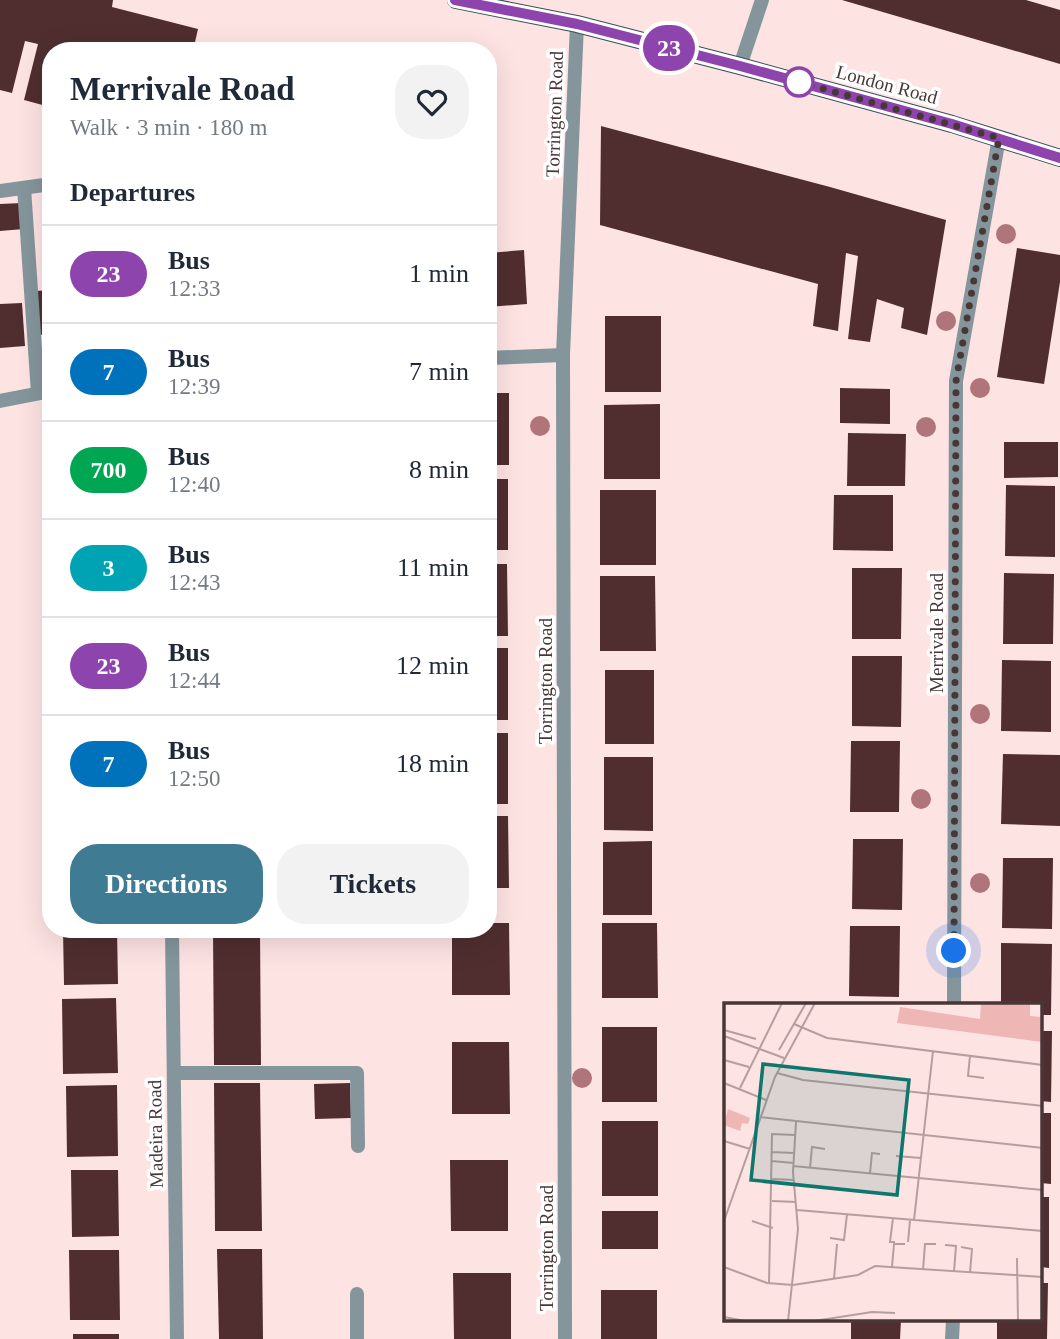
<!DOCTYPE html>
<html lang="en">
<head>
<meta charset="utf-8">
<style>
	:root { --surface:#fff; --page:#f2f2f3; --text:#1f2937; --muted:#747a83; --line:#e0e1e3; --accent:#3f7b92 }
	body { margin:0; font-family:Georgia,serif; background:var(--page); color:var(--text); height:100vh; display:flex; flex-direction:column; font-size:26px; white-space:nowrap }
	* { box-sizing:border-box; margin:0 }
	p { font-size:23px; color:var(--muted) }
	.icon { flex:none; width:38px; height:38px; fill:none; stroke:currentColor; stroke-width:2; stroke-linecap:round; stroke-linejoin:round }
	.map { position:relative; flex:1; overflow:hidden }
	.details { position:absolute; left:42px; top:42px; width:455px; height:896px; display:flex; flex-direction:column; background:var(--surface); border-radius:28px; box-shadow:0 7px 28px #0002 }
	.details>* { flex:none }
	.badge { padding:0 14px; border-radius:23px; font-size:24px; line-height:46px }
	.you { position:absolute; width:35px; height:35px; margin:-18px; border:5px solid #fff; border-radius:50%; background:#1a73e8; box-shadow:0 0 0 10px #1a73e833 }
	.map>.badge { position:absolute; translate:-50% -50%; box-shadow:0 0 0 4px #fff }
	h2 { padding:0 28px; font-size:26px; line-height:63px }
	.round { display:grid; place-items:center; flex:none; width:74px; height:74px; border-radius:28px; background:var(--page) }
	.headline { display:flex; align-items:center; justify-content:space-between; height:119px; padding:0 28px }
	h1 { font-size:33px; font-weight:700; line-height:52px }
	.cta { display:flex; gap:14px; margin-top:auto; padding:14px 28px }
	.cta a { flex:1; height:80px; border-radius:28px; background:var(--accent); color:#fff; font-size:28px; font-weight:700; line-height:80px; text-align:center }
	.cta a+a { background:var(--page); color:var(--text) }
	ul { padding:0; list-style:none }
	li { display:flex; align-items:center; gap:21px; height:98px; padding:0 28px; border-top:2px solid var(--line) }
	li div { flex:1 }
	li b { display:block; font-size:26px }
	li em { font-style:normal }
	li .badge { min-width:77px; font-weight:700; text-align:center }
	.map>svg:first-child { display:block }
	.building { fill:#502e2f }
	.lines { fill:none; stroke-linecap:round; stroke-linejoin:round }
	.lane { stroke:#84959c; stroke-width:14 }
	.street { stroke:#84959c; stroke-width:14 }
	.primary { stroke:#31505c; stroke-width:18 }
	.tree { fill:#b0757b }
	.line-casing { stroke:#fff; stroke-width:16 }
	.line { stroke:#8e44ad; stroke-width:10 }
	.walk { stroke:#493737; stroke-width:7; stroke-dasharray:0 12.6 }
	.stop-dot { fill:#fff; stroke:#8e44ad; stroke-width:3.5 }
	.labels { text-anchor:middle; stroke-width:7; stroke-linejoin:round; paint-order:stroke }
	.street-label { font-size:19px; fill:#493737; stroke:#fff }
	.inset-road { fill:none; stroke:#b69e9e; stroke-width:2 }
	.view { fill:#0f766e; fill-opacity:0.15; stroke:#0f766e; stroke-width:3.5 }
	.inset-edge { fill:none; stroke:#493737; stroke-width:3.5 }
</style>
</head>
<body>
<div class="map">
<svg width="1060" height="1339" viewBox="0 0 1060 1339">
	<rect width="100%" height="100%" fill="#fee3e3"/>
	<!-- building -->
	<g class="building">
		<polygon points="0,0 113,0 112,7 198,29 193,51 51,51 50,107 24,100 38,44 25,41 12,93 0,90"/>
		<polygon points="842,0 1026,0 1060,10 1060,64"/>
		<polygon points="601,126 830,187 946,220 927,335 901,328 904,308 877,299 870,342 848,339 858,256 846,253 838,331 813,326 818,284 600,225"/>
		<polygon points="22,203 24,229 0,231 0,204"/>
		<polygon points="1017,248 1060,255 1060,282 1044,384 997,377"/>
		<polygon points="524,250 527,304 488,307 488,253"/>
		<polygon points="51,290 51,334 38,335 35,291"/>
		<polygon points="22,303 25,346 0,348 0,304"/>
		<rect x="605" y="316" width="56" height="76"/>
		<polygon points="840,388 890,389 890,424 840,423"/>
		<rect x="488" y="393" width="21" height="72"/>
		<polygon points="660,404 660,479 604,479 604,405"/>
		<polygon points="848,433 906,434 905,486 847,486"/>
		<polygon points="1004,442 1058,442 1058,477 1004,478"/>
		<rect x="488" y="479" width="20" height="71"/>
		<polygon points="1006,485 1055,486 1055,557 1005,556"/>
		<rect x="600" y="490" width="56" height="75"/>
		<polygon points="834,495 893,495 893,551 833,550"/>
		<polygon points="488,564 507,564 508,636 488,636"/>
		<polygon points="852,568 902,568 901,639 852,639"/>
		<polygon points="1004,573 1054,574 1053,644 1003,644"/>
		<polygon points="600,576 655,576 656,651 600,651"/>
		<rect x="488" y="648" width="20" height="72"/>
		<polygon points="852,656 902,656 901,727 852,726"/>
		<polygon points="1002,660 1051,661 1051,732 1001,731"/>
		<rect x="605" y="670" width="49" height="74"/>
		<rect x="488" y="733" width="20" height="71"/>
		<polygon points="851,741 900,741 899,812 850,812"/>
		<polygon points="1003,754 1060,755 1060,826 1001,824"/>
		<polygon points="604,757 653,757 653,831 604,830"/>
		<polygon points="488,816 508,816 509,888 488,888"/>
		<polygon points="853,839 903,839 902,910 852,909"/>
		<polygon points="652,841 652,915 603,915 603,842"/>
		<polygon points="1003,858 1053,858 1052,929 1002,928"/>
		<polygon points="488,923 509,923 510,995 452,995 452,929 488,929"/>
		<polygon points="602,923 657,923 658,998 602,998"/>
		<polygon points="850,926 900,926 899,997 849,996"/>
		<polygon points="63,929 117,929 118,984 64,985"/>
		<polygon points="213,929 260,929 261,1065 214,1065"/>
		<polygon points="1001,943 1052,944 1051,1015 1041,1015 1041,1005 1001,1005"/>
		<polygon points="116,998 118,1073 63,1074 62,999"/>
		<rect x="602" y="1027" width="55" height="75"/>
		<polygon points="1041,1031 1052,1031 1051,1102 1041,1101"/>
		<polygon points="452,1042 509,1042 510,1114 452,1114"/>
		<polygon points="214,1083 260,1083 262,1231 215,1231"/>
		<polygon points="350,1083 351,1118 315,1119 314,1084"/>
		<polygon points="117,1085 118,1156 67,1157 66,1086"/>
		<polygon points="1041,1113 1051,1113 1051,1184 1041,1183"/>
		<rect x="602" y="1121" width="56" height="75"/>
		<polygon points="450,1160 508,1160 508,1231 451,1231"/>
		<polygon points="71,1170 118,1170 119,1236 72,1237"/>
		<polygon points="1041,1197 1049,1197 1049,1268 1041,1267"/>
		<rect x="602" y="1211" width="56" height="38"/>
		<polygon points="217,1249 262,1249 263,1339 219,1339"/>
		<polygon points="69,1250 119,1250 120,1320 70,1320"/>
		<polygon points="453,1273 511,1273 511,1339 454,1339"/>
		<polygon points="1041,1283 1048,1283 1047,1339 997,1339 997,1320 1041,1320"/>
		<rect x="601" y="1290" width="56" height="49"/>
		<polygon points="851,1320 901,1320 900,1339 851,1339"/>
		<rect x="73" y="1334" width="46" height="5"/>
	</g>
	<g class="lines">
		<!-- lane -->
		<g class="lane">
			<polyline points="24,188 38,393"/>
			<polyline points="0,191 51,184"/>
			<polyline points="174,1073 357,1073 358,1146"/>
			<polyline points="357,1339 357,1294"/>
		</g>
		<!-- street -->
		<g class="street">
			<polyline points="740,66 762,0"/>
			<polyline points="488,358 563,355"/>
			<polyline points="0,401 51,391"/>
			<polyline points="172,929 177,1339"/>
			<polyline points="954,1005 956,381 999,138"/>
			<polyline points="565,1339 563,355 577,24"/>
			<polyline points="952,1339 953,1320"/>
		</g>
		<!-- primary -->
		<polyline class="primary" points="456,0 577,24 740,66 952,124 1060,158"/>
	</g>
	<!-- trees -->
	<g class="tree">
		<circle cx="1006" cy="234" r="10"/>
		<circle cx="946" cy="321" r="10"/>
		<circle cx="980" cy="388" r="10"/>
		<circle cx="540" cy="426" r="10"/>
		<circle cx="926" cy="427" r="10"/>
		<circle cx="980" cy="714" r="10"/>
		<circle cx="921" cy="799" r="10"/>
		<circle cx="980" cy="883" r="10"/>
		<circle cx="582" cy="1078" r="10"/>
	</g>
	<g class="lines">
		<defs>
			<polyline id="line" points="455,0 577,24 740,66 952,124 1060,158"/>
		</defs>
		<!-- line casing -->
		<use href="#line" class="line-casing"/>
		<!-- line -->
		<use href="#line" class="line"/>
		<!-- walk -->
		<polyline class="walk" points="799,82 999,138 956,381 954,951"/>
	</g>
	<!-- markers -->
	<circle class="stop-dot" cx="799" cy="82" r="14"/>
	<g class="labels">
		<!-- street labels -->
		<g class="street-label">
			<text transform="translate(887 84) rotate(15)" y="7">London Road</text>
			<text transform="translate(554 114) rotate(-88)" y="7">Torrington Road</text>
			<text transform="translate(936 633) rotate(-90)" y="7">Merrivale Road</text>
			<text transform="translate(545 681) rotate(-90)" y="7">Torrington Road</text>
			<text transform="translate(155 1134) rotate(-91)" y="7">Madeira Road</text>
			<text transform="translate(546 1248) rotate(-90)" y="7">Torrington Road</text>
		</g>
	</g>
	<!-- overview -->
	<g transform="translate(724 1003)">
		<rect width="318" height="318" fill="#fee3e3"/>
		<path d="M257,0H306V13L318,14V39L173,20L176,4L256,16ZM4,106L26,115L24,121L18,120L16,128L0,122Z" fill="#efb6b6"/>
		<path class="inset-road" d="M70,21L103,35L319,62M0,27L32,36M0,33L60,55M55,47L82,0M246,53L244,73L260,75M0,57L25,64M53,70L79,77L319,103M0,80L42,97M16,85L58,0M36,114L319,145M0,138L26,146M47,149L70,150M172,153L197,155M47,158L70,160M69,163L319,187M86,165L88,144L101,146M146,170L148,150L156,151M48,176L70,177M48,198L72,199M73,207L319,228M169,215L166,239H171M190,217L209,48M0,218L51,74L91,0M28,218L49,225M106,235L120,237L123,211M184,239L186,217M221,242L232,243L230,269M237,244L248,246L246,270M293,255L294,318M0,264L43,280L69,282L134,272L151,263L319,274M168,264L170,241H181M199,267L201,241H212M110,276L113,241M45,280L48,131L71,132M0,314L21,318M64,318L74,226L69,169L72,119M90,318L148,309L171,310"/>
		<path class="view" d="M39,61L185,77L173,192L27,177Z"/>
		<rect width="318" height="318" class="inset-edge"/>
	</g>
</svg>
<div class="you" style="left:954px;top:951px"></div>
<b class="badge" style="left:669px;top:48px;background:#8e44ad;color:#fff">23</b>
<section class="details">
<div class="headline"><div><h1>Merrivale Road</h1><p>Walk · 3 min · 180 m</p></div><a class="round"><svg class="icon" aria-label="heart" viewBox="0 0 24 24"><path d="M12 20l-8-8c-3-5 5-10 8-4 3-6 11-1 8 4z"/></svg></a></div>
<h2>Departures</h2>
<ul>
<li><span class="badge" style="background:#8e44ad;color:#fff">23</span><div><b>Bus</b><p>12:33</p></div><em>1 min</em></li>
<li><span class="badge" style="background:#0072bc;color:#fff">7</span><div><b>Bus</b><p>12:39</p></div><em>7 min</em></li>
<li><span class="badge" style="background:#00a651;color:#fff">700</span><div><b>Bus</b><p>12:40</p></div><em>8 min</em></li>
<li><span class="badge" style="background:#00a3b4;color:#fff">3</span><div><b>Bus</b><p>12:43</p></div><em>11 min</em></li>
<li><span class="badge" style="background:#8e44ad;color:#fff">23</span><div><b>Bus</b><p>12:44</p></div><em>12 min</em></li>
<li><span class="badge" style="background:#0072bc;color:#fff">7</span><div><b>Bus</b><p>12:50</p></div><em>18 min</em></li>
</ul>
<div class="cta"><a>Directions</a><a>Tickets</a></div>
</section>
</div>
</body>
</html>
